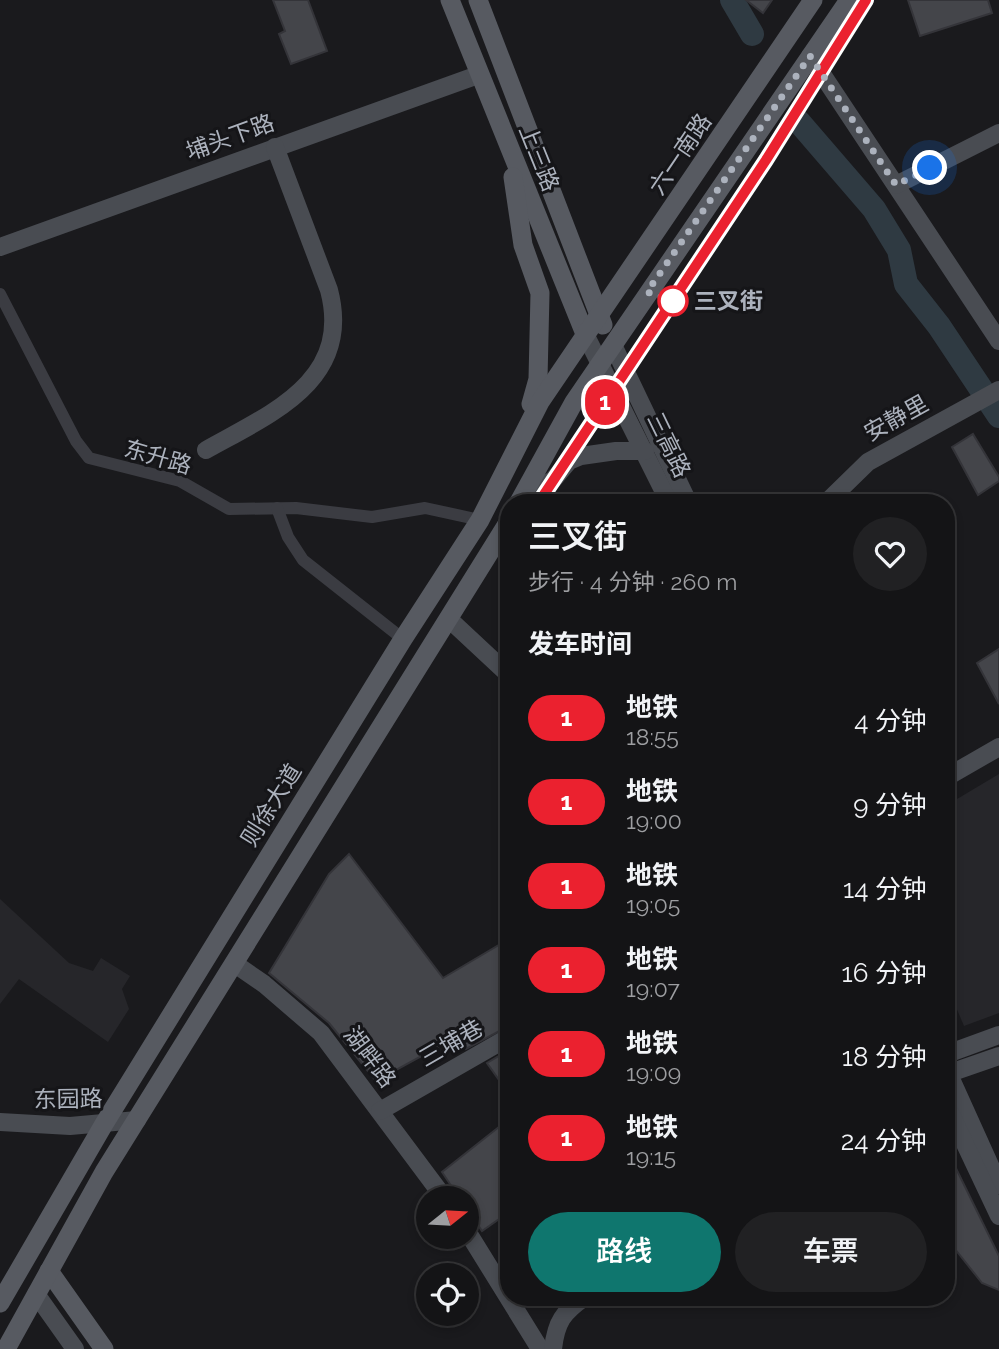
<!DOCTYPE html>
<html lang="zh">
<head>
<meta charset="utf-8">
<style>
	:root { --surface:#141416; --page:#212123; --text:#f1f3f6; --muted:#9d9ea1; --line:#333335; --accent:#0f766e }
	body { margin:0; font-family:Raleway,"Noto Sans SC",sans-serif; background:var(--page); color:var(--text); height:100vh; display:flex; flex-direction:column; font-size:26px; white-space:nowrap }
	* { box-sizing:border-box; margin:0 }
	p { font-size:23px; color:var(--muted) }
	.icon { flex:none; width:38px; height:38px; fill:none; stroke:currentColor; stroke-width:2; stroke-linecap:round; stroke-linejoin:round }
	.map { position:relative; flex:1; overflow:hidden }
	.side { position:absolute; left:500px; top:494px; width:455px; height:812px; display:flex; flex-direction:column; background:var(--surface); border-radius:28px; box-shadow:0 4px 10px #0003,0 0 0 2px var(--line) }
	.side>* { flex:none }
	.badge { padding:0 14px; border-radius:23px; font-size:24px; line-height:46px }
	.needle { width:46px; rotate:72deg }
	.controls { position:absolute; left:416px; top:1186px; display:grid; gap:14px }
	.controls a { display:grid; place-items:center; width:63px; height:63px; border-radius:50%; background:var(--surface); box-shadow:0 4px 10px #0003,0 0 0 2px var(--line); font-size:35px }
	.you { position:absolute; width:35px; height:35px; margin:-18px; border:5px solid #fff; border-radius:50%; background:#1a73e8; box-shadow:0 0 0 10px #1a73e833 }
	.map>.badge { position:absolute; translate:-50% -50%; box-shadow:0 0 0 4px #fff }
	h2 { padding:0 28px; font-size:26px; line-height:63px }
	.round { display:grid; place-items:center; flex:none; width:74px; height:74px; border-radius:37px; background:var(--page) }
	.overview { display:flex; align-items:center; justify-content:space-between; height:119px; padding:0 28px }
	h1 { font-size:33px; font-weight:600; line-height:52px }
	.action { display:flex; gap:14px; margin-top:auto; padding:14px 28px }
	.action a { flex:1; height:80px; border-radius:42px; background:var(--accent); color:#fff; font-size:28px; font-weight:600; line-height:80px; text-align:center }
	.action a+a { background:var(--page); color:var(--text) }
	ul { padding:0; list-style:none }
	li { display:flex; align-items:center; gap:21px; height:84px; padding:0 28px }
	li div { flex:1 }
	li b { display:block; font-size:26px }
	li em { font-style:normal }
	li .badge { min-width:77px; font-weight:700; text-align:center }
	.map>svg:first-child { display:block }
	.built { fill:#26262a }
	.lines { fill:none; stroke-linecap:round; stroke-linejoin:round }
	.river { stroke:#2f3a42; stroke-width:24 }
	.building { fill:#44454a; stroke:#343439; stroke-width:2 }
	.street { stroke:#3b3c42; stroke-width:12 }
	.secondary { stroke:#494c52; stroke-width:18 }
	.primary { stroke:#575a61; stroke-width:19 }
	.line-casing { stroke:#fff; stroke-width:16 }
	.line { stroke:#eb212f; stroke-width:10 }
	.walk { stroke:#acb2bd; stroke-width:7; stroke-dasharray:0 12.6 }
	.stop-dot { fill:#fff; stroke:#eb212f; stroke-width:3.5 }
	.labels { text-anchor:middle; stroke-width:6; stroke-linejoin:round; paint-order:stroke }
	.street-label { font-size:23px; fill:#acb2bd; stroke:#151518 }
	.stop-label { font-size:23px; font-weight:bold; fill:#acb2bd; stroke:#151518; text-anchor:start }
</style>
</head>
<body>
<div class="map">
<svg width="999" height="1349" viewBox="0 0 999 1349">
	<rect width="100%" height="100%" fill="#1a1a1d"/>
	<!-- built -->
	<g class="built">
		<polygon points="999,774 999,1013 964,1026 947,986 947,805"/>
		<polygon points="0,899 69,963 93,971 101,958 130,976 122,989 129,1009 108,1042 19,979 0,1004"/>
	</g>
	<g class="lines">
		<!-- river -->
		<g class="river">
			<polyline points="732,0 752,34"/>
			<polyline points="799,122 874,209 899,250 906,284 939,326 999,416"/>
		</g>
	</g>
	<!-- building -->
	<g class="building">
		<polygon points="273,0 308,0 327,51 291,64 279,34 285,31"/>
		<polygon points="746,0 772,0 763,13"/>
		<polygon points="908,0 988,0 992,13 920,36"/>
		<polygon points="973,434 999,477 999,481 978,495 952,447"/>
		<polygon points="999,649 999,704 977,663"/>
		<polygon points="349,854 443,978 509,939 509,1026 466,1049 458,1036 376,1081 329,1023 269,973 329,874"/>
		<polygon points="509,1050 509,1094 487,1063"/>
		<polygon points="509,1119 509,1212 482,1231 467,1209 467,1199 460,1199 442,1172"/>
		<polygon points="947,1150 999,1256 999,1290 982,1283 947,1239"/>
	</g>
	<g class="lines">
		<!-- street -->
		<g class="street">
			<polyline points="0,294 76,441 89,458 180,481 229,509 296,508 372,517 425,508 480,520"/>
			<polyline points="277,508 288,537 303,560 403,639"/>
		</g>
		<!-- secondary -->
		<g class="secondary">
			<polyline points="810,56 999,341"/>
			<polyline points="896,185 999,133"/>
			<polyline points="0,247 478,75"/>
			<polyline points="585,334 669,502"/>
			<polyline points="613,345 688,502"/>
			<path d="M206,450C270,414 353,381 329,290L275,147"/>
			<polyline points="521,499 553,480 569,461 581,456 616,451 645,451"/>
			<polyline points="827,502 868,462 999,390"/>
			<polyline points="450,620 509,675"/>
			<polyline points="947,777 999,747"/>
			<polyline points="235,964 264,984 321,1033 445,1199"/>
			<polyline points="947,1054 999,1035"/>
			<polyline points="947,1070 999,1185"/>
			<polyline points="947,1074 999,1056"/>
			<polyline points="947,1106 999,1216"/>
			<polyline points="380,1111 509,1037"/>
			<polyline points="0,1122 70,1126 137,1120"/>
			<polyline points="467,1231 540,1349"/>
			<polyline points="36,1294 75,1349"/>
			<path d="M553,1349C556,1322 563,1312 585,1297"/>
		</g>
		<!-- primary -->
		<g class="primary">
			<polyline points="450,0 585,334"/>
			<polyline points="478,0 603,325"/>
			<polyline points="513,177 523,245 540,293 538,379 531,404"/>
			<polyline points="519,502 574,402 849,0"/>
			<polyline points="49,1271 104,1349"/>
			<polyline points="0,1303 104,1124 403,639 480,520 540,402 813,0"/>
			<polyline points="6,1349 104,1172 509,521"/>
		</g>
	</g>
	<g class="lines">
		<defs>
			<polyline id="line" points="539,502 766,160 866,0"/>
		</defs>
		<!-- line casing -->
		<use href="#line" class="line-casing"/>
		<!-- line -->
		<use href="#line" class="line"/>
		<!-- walk -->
		<polyline class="walk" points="673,301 647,292 810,56 896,185 930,168"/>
	</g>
	<!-- markers -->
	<circle class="stop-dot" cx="673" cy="301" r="14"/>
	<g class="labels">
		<!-- street labels -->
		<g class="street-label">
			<text transform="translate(230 137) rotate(-20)" y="8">埔头下路</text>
			<text transform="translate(680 154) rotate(-56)" y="8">六一南路</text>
			<text transform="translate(539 158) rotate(68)" y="8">上三路</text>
			<text transform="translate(896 418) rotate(-29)" y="8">安静里</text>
			<text transform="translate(669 445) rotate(64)" y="8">三高路</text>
			<text transform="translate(158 457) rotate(16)" y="8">东升路</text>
			<text transform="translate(271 805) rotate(-58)" y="8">则徐大道</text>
			<text transform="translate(451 1043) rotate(-30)" y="8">三埔巷</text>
			<text transform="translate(370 1057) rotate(53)" y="8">湖畔路</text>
			<text transform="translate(68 1099) rotate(-1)" y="8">东园路</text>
		</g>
		<!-- stop labels -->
		<g class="stop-label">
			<text x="694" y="309">三叉街</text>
		</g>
	</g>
</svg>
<div class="controls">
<a><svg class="needle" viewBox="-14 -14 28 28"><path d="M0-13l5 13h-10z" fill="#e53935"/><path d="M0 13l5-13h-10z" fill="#9d9ea1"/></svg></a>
<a><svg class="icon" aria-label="locate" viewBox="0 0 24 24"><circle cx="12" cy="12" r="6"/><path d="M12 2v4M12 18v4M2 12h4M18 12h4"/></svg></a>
</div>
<div class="you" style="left:930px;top:168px"></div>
<b class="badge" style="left:605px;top:402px;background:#eb212f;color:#fff">1</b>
<section class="side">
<div class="overview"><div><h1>三叉街</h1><p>步行 · 4 分钟 · 260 m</p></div><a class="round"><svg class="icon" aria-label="heart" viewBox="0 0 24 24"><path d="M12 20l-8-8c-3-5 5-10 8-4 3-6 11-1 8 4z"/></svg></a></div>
<h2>发车时间</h2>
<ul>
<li><span class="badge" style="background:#eb212f;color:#fff">1</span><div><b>地铁</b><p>18:55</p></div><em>4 分钟</em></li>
<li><span class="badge" style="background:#eb212f;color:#fff">1</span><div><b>地铁</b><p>19:00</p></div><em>9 分钟</em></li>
<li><span class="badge" style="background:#eb212f;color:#fff">1</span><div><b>地铁</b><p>19:05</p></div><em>14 分钟</em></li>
<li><span class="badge" style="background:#eb212f;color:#fff">1</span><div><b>地铁</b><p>19:07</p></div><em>16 分钟</em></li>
<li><span class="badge" style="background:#eb212f;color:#fff">1</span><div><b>地铁</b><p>19:09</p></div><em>18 分钟</em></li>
<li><span class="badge" style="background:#eb212f;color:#fff">1</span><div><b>地铁</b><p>19:15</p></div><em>24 分钟</em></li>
</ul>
<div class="action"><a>路线</a><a>车票</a></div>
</section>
</div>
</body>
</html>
